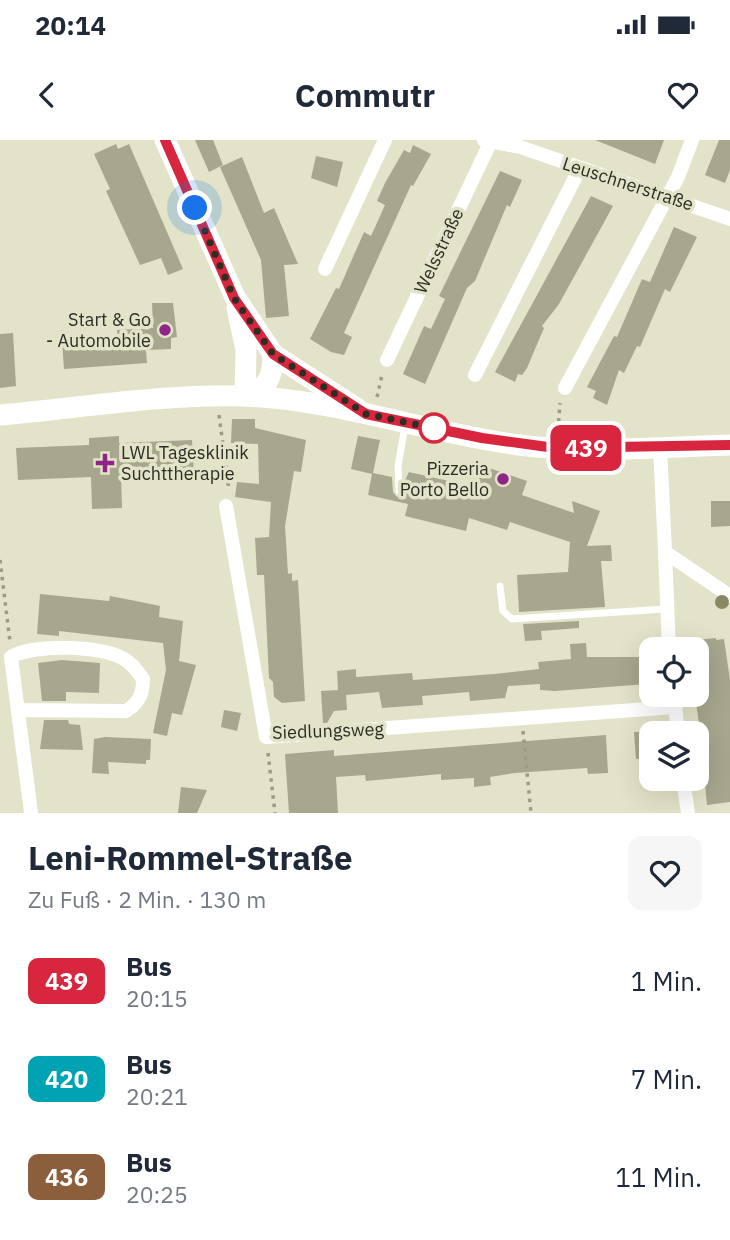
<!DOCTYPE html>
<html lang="de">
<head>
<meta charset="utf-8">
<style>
	:root { --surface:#fff; --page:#f6f6f7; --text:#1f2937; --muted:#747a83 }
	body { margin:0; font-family:"IBM Plex Sans",sans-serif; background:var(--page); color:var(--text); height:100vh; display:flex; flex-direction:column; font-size:26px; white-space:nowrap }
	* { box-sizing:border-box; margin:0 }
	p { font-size:23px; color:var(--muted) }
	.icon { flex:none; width:38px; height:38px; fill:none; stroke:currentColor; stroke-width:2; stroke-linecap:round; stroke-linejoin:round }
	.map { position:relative; height:673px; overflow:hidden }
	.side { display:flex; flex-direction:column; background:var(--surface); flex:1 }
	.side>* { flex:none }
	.badge { padding:0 14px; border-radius:10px; font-size:24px; line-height:46px }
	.controls { position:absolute; left:639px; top:497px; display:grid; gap:14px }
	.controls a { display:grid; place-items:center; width:70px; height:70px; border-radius:14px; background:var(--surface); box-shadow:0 7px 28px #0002; font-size:35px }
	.you { position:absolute; width:35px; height:35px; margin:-18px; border:5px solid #fff; border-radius:50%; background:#1a73e8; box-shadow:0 0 0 10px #1a73e833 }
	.map>.badge { position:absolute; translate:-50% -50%; box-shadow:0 0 0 4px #fff }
	.round { display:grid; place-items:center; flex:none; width:74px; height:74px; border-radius:14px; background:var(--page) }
	.summary { display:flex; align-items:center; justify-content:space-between; height:119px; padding:0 28px }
	h1 { font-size:33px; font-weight:700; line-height:52px }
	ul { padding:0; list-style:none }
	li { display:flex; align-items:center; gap:21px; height:98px; padding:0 28px }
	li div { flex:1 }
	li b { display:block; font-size:26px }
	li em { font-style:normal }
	li .badge { min-width:77px; font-weight:700; text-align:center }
	.status { display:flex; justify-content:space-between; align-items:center; height:49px; padding:0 35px; background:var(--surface); direction:ltr }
	.status svg { height:19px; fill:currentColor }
	header { display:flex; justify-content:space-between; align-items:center; height:91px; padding:0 28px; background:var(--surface); font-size:32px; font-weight:700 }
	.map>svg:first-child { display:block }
	.building { fill:#a7a78e }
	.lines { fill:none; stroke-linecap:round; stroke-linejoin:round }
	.path { stroke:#9b9c87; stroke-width:3.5; stroke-dasharray:3.5 5; stroke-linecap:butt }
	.lane { stroke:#fff; stroke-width:7 }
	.street { stroke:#fff; stroke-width:14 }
	.secondary { stroke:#fff; stroke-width:21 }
	.tree { fill:#888863 }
	.line-casing { stroke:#fff; stroke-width:16 }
	.line { stroke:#d7263d; stroke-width:10 }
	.walk { stroke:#2d2d23; stroke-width:7; stroke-dasharray:0 12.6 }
	.poi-dot { fill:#902588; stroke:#e2e3c8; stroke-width:2.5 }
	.stop-dot { fill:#fff; stroke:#d7263d; stroke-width:3.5 }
	.labels { text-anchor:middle; stroke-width:7; stroke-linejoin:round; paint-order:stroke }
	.street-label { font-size:18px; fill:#2d2d23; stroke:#e2e3c8 }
	.poi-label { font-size:18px; fill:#2d2d23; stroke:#e2e3c8; text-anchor:end }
</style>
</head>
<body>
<div class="status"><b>20:14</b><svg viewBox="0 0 49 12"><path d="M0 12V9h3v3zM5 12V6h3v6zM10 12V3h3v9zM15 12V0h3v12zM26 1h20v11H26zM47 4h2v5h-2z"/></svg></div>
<header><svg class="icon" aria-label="back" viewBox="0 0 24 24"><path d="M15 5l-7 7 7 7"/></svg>Commutr<svg class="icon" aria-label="heart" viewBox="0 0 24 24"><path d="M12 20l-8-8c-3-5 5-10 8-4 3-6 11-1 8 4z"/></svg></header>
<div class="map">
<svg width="730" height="673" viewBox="0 0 730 673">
	<rect width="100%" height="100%" fill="#e2e3c8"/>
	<!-- building -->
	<g class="building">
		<polygon points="195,0 213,0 223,25 209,32"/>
		<polygon points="595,0 664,0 655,24"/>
		<polygon points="719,0 730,0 730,30 725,43 705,35"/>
		<polygon points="116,4 118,9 129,4 183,129 168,135 161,118 140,125 106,51 110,49 94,14"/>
		<polygon points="413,5 431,14 413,46 411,45 344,193 352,197 344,215 331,212 310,199 336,148 339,149 364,92 371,96 385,65 377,61 385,43 404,10 410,13"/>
		<polygon points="316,16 343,22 337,47 311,38"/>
		<polygon points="242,17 264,73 274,68 298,124 284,125 289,176 266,178 261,120 220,27"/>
		<polygon points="500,31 522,40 510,67 507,65 475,141 467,148 425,244 403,234 424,186 431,189 445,159 439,156"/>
		<polygon points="591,56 613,66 559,164 542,186 544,188 527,228 522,235 518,234 515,242 495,232"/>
		<polygon points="674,87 697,97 670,152 665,149 640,207 637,206 624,233 619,230 607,265 593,258 596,251 587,247 614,196 617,197 642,139 650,142"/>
		<polygon points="152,163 173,163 177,197 171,198 171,209 146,210 147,223 64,229 62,200 87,199 87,204 118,203 117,190 153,188"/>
		<polygon points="13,193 16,246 0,248 0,194"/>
		<polygon points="232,279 255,279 255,288 306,300 301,332 294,331 285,386 288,434 292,433 292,441 298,440 305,561 282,563 274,557 273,542 269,538 264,435 257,435 255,398 269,397 271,362 235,357 237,342 259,344 258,304 231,303"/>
		<polygon points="119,296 119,303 192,300 194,332 121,335 122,368 92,369 91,337 18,340 16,308 89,305 89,298"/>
		<polygon points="358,296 380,300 373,333 392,337 393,352 397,357 405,353 405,340 409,332 480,348 479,336 486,338 489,328 527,341 522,355 574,373 572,361 600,371 587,406 611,405 612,421 601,421 605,467 519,472 517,435 568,432 570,402 510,382 507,390 469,378 466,391 405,376 408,364 368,355 372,334 351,329"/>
		<polygon points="711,361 730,361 730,386 711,387"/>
		<polygon points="40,454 109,461 110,456 146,463 160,466 159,477 183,481 179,521 196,525 182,575 172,573 167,596 153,593 166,530 163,503 59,491 59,496 37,494"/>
		<polygon points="579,481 579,488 541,491 542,500 525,501 523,484"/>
		<polygon points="716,498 716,500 724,499 730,540 730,662 707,665 705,644 708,644 696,563 696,500"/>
		<polygon points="586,503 587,517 646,517 647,544 555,551 540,550 540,544 508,546 505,558 470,561 469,552 422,556 423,565 382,568 379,552 346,555 347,570 334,571 327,583 323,583 321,551 338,550 337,531 356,529 356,537 412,533 413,540 494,534 539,529 538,522 571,519 570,504"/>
		<polygon points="62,520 100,523 99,553 66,552 66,561 42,561 38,523"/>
		<polygon points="224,570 241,573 237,591 221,587"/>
		<polygon points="44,580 68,580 69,584 80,585 83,610 40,609"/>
		<polygon points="651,591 651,618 636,619 634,592"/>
		<polygon points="606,595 608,633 588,634 587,628 515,633 490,637 491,645 474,647 474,638 441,640 441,634 366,641 365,635 336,637 338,673 289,673 285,614 334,610 334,616"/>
		<polygon points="105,597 151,599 150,620 146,620 146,624 108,622 109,634 92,633 94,599"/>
		<polygon points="181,647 207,650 197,673 178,673"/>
	</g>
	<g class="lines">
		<!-- path -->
		<g class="path">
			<polyline points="377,257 382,235"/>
			<polyline points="219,275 229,350"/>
			<polyline points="558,290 560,263"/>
			<polyline points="0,420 10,502"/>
			<polyline points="523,591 531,673"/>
			<polyline points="268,613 275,673"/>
		</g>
		<!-- lane -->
		<g class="lane">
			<polyline points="399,351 398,326 405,286"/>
			<polyline points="500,446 503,471 512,479 665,469"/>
		</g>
		<!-- street -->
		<g class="street">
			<polyline points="484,0 520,7 730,79"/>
			<polyline points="325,129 385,0"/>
			<polyline points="387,220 491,1"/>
			<polyline points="475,235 580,28"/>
			<polyline points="565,248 678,37 692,0"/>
			<polyline points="660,307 665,412 730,456"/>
			<polyline points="226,366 266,597 675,567"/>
			<polyline points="665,412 669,509"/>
			<polyline points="674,555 678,593"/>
			<path d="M18,570L126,571C139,563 143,554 143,539C137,531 132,523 124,519C101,505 33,504 11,517L31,673"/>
			<polyline points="683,639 688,673"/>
		</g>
		<!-- secondary -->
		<g class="secondary">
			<polyline points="165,0 235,157 273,214 358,269"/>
			<polyline points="237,168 246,210 245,256"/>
			<path d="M245,256C268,248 273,238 273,214"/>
			<path d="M0,275C80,268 162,254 243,256C336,259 426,293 519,305C588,314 660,307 730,305"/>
		</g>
	</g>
	<!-- trees -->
	<circle class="tree" cx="722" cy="462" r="7"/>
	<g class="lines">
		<defs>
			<polyline id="line" points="165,0 234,158 273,214 366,274 482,298 555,308 730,305"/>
		</defs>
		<!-- line casing -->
		<use href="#line" class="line-casing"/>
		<!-- line -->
		<use href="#line" class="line"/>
		<!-- walk -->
		<polyline class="walk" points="195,68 234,158 273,214 366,274 434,288"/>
	</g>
	<!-- markers -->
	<g class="poi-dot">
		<circle cx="165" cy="190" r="7"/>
		<path d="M101.5 312.5h7v7h7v7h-7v7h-7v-7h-7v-7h7z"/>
		<circle cx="503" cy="339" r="7"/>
	</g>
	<circle class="stop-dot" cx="434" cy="288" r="14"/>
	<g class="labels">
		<!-- street labels -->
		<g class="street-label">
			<text transform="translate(628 44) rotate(18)" y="6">Leuschnerstraße</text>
			<text transform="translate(439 111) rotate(-65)" y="6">Welsstraße</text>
			<text transform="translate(328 591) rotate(-2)" y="6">Siedlungsweg</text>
		</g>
		<!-- poi labels -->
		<g class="poi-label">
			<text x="151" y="186">Start &amp; Go<tspan x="151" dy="21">- Automobile</tspan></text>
			<text x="121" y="319" text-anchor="start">LWL Tagesklinik<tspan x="121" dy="21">Suchttherapie</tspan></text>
			<text x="489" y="335">Pizzeria<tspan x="489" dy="21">Porto Bello</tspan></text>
		</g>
	</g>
</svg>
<div class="controls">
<a><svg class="icon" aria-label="locate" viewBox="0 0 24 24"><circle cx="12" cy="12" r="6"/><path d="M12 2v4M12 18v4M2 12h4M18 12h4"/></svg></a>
<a><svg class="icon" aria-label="layers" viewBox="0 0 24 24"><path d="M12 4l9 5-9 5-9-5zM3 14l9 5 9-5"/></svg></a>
</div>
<div class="you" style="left:195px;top:68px"></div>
<b class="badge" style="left:586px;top:308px;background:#d7263d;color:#fff">439</b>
</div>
<section class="side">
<div class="summary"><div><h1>Leni-Rommel-Straße</h1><p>Zu Fuß · 2 Min. · 130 m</p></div><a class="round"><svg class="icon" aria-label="heart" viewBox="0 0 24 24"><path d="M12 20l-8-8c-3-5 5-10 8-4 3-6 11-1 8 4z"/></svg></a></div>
<ul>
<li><span class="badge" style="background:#d7263d;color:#fff">439</span><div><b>Bus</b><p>20:15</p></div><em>1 Min.</em></li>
<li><span class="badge" style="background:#00a3b4;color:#fff">420</span><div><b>Bus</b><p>20:21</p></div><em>7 Min.</em></li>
<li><span class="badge" style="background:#8b5e3c;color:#fff">436</span><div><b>Bus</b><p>20:25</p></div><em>11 Min.</em></li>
</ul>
</section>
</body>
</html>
